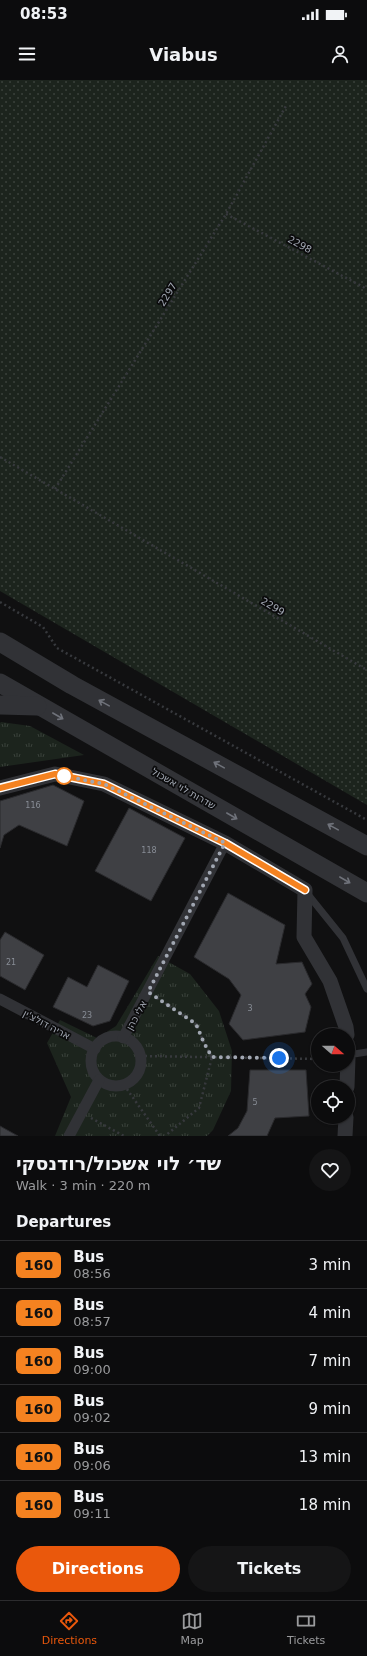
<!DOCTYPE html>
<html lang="en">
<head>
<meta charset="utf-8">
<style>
	:root { --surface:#0c0c0d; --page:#151516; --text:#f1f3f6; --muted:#9a9b9d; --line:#2c2c2e; --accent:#ea580c }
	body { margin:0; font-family:"DejaVu Sans",Heebo,sans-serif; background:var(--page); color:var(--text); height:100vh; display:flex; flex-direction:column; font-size:15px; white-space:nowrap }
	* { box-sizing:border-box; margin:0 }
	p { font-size:13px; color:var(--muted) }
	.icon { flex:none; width:22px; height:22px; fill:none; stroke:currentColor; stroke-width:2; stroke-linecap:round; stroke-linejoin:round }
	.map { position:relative; height:1056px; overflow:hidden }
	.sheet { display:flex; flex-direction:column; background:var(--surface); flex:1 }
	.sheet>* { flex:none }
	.badge { padding:0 8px; border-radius:6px; font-size:14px; line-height:26px }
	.needle { width:26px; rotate:110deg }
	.fabs { position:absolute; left:311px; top:948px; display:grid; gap:8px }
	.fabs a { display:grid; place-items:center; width:44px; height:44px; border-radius:50%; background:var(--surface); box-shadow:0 1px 3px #0004,0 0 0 1px var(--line); font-size:20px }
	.you { position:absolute; width:20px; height:20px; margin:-10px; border:3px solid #fff; border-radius:50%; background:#1a73e8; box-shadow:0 0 0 6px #1a73e833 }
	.map>.badge { position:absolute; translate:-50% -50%; box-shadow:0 0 0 2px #fff }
	h2 { padding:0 16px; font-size:15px; line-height:36px }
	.round { display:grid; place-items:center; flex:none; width:42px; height:42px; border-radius:21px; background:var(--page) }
	.headline { display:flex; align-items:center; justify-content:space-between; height:68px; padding:0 16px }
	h1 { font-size:19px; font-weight:600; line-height:30px }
	.primary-button { display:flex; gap:8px; margin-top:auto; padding:8px 16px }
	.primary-button a { flex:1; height:46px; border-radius:24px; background:var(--accent); color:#fff; font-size:16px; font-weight:600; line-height:46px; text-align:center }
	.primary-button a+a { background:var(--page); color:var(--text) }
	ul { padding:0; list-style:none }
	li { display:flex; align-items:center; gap:12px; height:48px; padding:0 16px; border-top:1px solid var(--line) }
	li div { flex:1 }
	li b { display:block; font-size:15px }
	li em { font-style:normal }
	li .badge { min-width:44px; font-weight:700; text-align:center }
	.status { display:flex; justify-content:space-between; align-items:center; height:28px; padding:0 20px; background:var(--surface); direction:ltr }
	.status svg { height:11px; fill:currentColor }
	header { display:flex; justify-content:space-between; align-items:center; height:52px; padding:0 16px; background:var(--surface); font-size:18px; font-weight:600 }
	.dock { display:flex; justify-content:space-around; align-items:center; height:56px; border-top:1px solid var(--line); background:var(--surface); font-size:11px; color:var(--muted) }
	.dock a { display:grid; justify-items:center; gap:2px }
	.dock .on { color:var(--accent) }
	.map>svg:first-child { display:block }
	.grass { fill:url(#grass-dots) }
	.park { fill:url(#park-tufts) }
	.building { fill:#3f4044; stroke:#2a2a2d }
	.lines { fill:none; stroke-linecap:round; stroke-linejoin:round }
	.path { stroke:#37393d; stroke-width:2.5; stroke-dasharray:2 3; stroke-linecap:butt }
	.service { stroke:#313236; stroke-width:7 }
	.pedestrian { stroke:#313236; stroke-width:11 }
	.minor { stroke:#313236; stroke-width:15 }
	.tertiary { stroke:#313236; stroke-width:19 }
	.oneway { stroke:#6f727a }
	.line-casing { stroke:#fff; stroke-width:9 }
	.line { stroke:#f58220; stroke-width:6 }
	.walk { stroke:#a1a7b2; stroke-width:4; stroke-dasharray:0 7.2 }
	.stop-dot { fill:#fff; stroke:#f58220; stroke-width:2 }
	.labels { text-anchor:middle; stroke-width:3.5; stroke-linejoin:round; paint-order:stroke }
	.number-label { font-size:8px; fill:#888d96 }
	.street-label { font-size:10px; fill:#a1a7b2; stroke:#0b0b0c }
</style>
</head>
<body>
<div class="status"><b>08:53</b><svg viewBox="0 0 49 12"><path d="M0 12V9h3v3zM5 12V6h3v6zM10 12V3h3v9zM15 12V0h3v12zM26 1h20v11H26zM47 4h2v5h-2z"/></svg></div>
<header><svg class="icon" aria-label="menu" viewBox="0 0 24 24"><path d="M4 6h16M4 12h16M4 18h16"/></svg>Viabus<svg class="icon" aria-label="person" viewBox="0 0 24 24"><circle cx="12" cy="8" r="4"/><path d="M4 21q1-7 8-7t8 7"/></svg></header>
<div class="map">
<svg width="367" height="1056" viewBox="0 0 367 1056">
	<defs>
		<pattern id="grass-dots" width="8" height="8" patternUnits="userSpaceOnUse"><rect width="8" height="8" fill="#1c241d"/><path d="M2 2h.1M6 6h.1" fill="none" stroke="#3a413b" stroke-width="1.8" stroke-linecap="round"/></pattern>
		<pattern id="park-tufts" width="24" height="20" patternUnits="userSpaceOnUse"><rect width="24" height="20" fill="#1c241d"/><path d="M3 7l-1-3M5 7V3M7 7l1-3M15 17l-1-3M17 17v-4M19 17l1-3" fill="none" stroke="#3a413b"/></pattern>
	</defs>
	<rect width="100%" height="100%" fill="#101011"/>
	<!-- grass -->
	<polygon class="grass" points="0,0 367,0 367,725 0,511"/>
	<!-- park -->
	<g class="park">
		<polygon points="1,642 30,646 84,675 0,687 0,643"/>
		<polygon points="158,876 190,894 219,931 232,971 231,1011 213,1050 207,1056 55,1056 71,1017 47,963 60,940 97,958 116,946"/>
	</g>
	<!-- building -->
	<g class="building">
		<polygon points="53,705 84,721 67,766 19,745 4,755 0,768 0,721"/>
		<polygon points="129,728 185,758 151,821 95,791"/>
		<polygon points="228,813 285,845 276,884 302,882 312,904 305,914 311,927 305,952 243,960 229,944 241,915 229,899 194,877"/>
		<polygon points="5,852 44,875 25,910 0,896 0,860"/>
		<polygon points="98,885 129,901 110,941 93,946 53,927 68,897 87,907"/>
		<polygon points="250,990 306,990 309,1036 275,1038 267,1056 228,1056 238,1048 247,1031"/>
		<polygon points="0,1046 18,1056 0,1056"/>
	</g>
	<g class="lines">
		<!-- path -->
		<g class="path">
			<polyline points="226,134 367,209"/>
			<polyline points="0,377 367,590"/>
			<polyline points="55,409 226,134 287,24"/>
			<polyline points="0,522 43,547 57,568 367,740"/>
			<polyline points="157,918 196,944 204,963 212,977 199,1028 165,1056"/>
			<polyline points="140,976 318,979"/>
			<polyline points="124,1005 160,1056"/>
			<polyline points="91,1038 124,1056"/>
		</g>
		<!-- service -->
		<g class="service">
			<polyline points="306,812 343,858 367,909"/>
			<polyline points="348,975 367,972"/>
		</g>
		<!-- pedestrian -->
		<g class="pedestrian">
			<polyline points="0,919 95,969"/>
			<circle cx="116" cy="981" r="25"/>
			<polyline points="123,958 225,763"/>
			<polyline points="69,1056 99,1000"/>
		</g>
		<!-- minor -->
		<g class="minor">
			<polyline points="0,708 55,694 104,704 225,763 305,810 304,857 330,901 346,947 347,955"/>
			<polyline points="347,1007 348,978"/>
			<polyline points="345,1056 346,1037"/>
		</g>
		<!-- tertiary -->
		<g class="tertiary">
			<polyline points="0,562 72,605 367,766"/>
			<polyline points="0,603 367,813"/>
			<polyline points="0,625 37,626"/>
		</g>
	</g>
	<!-- one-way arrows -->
	<defs><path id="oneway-shaft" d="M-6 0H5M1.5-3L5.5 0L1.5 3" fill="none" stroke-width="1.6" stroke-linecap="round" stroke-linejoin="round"/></defs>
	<g class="oneway">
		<use href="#oneway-shaft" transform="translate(104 623) rotate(-151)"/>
		<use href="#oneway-shaft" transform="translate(58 636) rotate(30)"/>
		<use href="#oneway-shaft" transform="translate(219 685) rotate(-151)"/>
		<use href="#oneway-shaft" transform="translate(232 736) rotate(30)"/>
		<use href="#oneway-shaft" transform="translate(333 747) rotate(-151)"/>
		<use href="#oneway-shaft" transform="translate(345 800) rotate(30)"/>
	</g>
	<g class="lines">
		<defs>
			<polyline id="line" points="0,708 55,694 104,704 225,763 305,810"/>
		</defs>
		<!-- line casing -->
		<use href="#line" class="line-casing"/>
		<!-- line -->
		<use href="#line" class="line"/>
		<!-- walk -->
		<polyline class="walk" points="64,696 104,704 225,763 148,912 196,944 204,963 212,977 279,978"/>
	</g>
	<!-- markers -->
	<circle class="stop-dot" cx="64" cy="696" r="8"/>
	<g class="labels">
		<!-- number labels -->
		<g class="number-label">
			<text x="33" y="728">116</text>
			<text x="149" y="773">118</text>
			<text x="11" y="885">21</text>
			<text x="250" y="931">3</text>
			<text x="87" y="938">23</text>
			<text x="255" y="1025">5</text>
		</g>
		<!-- street labels -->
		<g class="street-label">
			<text transform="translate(300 164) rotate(28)" y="4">2298</text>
			<text transform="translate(167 214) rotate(-58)" y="4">2297</text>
			<text transform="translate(273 526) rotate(30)" y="4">2299</text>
			<text transform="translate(184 708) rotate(30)" y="4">שדרות לוי אשכול</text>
			<text transform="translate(136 935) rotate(-61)" y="4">אלי כהן</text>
			<text transform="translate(47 944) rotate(28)" y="4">אריה דולצ'ין</text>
		</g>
	</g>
</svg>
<div class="fabs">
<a><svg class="needle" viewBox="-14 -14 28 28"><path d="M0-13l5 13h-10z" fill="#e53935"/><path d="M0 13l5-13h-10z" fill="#9a9b9d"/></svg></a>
<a><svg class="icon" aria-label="locate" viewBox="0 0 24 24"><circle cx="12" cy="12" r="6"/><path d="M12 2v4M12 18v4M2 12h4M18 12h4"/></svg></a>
</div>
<div class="you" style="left:279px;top:978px"></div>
</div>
<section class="sheet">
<div class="headline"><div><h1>שד׳ לוי אשכול/רודנסקי</h1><p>Walk · 3 min · 220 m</p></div><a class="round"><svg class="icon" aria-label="heart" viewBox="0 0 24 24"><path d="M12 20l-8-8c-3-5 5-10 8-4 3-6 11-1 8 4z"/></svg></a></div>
<h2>Departures</h2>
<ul>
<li><span class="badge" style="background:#f58220;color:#111">160</span><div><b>Bus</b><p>08:56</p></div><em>3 min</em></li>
<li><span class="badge" style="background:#f58220;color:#111">160</span><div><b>Bus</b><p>08:57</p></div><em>4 min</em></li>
<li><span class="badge" style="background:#f58220;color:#111">160</span><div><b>Bus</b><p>09:00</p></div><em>7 min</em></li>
<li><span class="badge" style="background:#f58220;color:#111">160</span><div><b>Bus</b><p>09:02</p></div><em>9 min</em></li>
<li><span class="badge" style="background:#f58220;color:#111">160</span><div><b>Bus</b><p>09:06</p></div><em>13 min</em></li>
<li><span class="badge" style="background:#f58220;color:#111">160</span><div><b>Bus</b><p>09:11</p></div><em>18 min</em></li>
</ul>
<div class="primary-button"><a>Directions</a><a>Tickets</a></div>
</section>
<nav class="dock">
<a class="on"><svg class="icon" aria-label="directions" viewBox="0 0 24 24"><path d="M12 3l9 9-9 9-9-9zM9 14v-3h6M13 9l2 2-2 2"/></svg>Directions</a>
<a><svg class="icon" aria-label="map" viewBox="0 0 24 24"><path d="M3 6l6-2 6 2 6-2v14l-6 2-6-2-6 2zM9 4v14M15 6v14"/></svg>Map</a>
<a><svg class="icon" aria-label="tickets" viewBox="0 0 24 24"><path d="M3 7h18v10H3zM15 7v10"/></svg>Tickets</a>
</nav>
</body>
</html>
